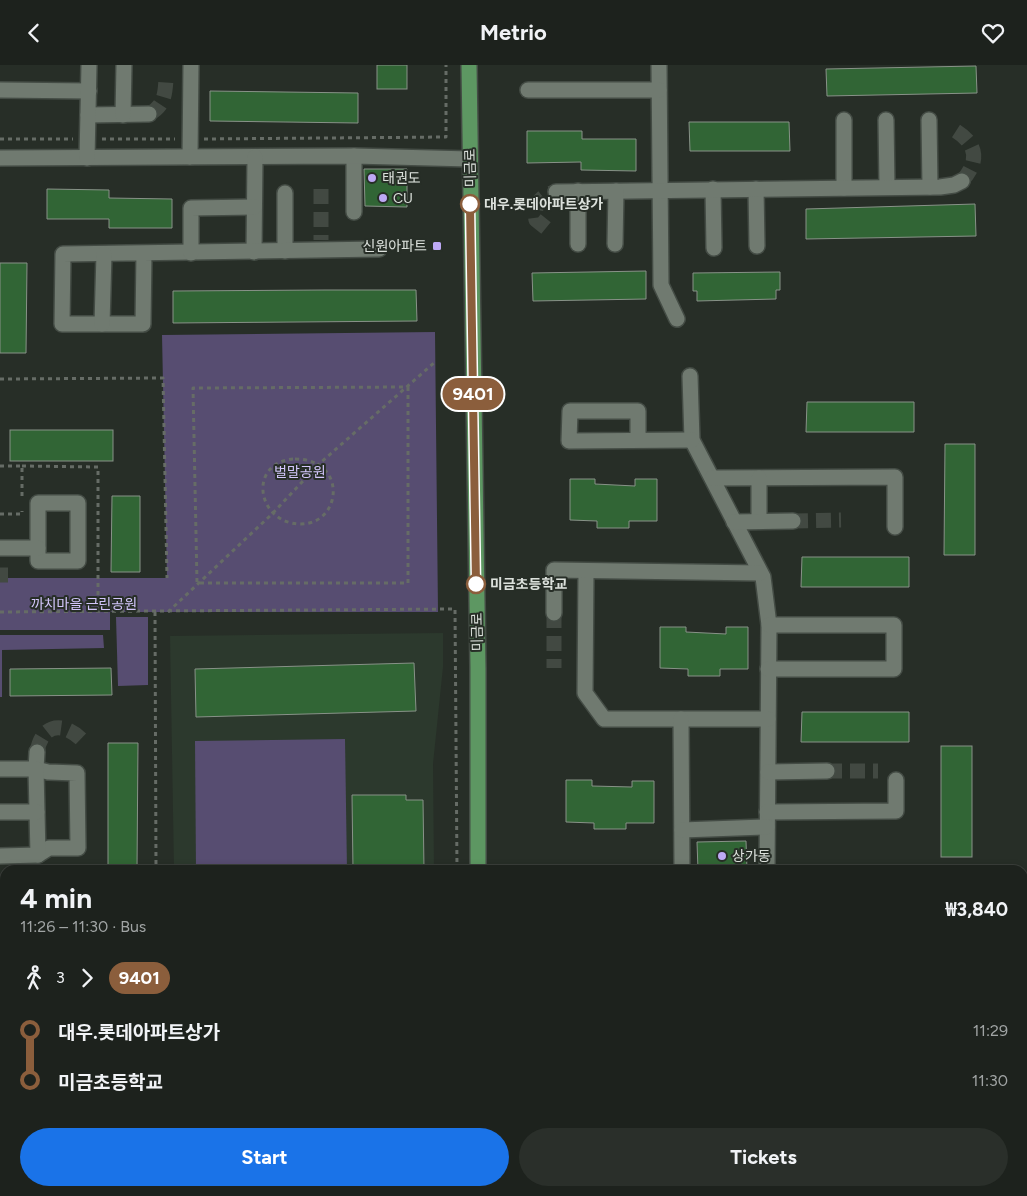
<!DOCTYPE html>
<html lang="en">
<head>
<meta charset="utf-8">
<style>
	:root { --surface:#1d221d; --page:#2a2f2a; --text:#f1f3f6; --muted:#a0a4a4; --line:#3b3f3b; --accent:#1a73e8 }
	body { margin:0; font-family:Figtree,"Noto Sans KR",sans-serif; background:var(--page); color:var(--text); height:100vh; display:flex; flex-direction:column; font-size:19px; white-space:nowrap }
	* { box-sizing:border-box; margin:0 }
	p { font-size:16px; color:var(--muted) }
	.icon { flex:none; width:28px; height:28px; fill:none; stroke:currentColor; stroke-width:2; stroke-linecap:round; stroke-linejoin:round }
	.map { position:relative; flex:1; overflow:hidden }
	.side { position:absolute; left:0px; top:800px; width:1028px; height:331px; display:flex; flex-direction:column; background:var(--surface); border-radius:15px 15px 0 0; box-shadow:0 2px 8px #0003,0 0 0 1px var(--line) }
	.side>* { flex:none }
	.badge { padding:0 10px; border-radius:16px; font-size:18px; line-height:32px }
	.map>.badge { position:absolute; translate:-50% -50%; box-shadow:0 0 0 2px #fff }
	.legs { display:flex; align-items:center; gap:8px; height:55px; padding:0 20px; font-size:16px }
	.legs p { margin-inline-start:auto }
	.summary { display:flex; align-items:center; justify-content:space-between; height:85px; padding:0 20px }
	h1 { font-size:28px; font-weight:700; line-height:38px }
	.cta { display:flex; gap:10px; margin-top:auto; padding:10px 20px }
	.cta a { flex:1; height:58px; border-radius:30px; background:var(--accent); color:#fff; font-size:20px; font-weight:700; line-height:58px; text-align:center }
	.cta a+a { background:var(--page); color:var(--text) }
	ul { padding:0 20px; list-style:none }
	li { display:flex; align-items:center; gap:18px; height:50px; font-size:19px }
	li i { display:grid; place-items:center; width:8px; height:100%; margin:0 6px; background:currentColor }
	li i::after { content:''; width:12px; height:12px; margin:-6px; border:4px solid; border-radius:50%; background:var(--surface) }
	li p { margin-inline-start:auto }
	li:first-child i { background:linear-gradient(#0000 50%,currentColor 0) }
	li:last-child i { background:linear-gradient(currentColor 50%,#0000 0) }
	header { display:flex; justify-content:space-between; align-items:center; height:65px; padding:0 20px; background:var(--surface); font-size:22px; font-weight:700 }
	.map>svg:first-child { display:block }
	.built { fill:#2c392d }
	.green { fill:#574d71 }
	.building { fill:#316535; stroke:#889288 }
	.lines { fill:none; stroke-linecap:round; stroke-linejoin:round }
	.minor-tunnel { stroke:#424942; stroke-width:15; stroke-dasharray:15 8; stroke-linecap:butt }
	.minor-casing { stroke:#444c45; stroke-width:18 }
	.major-casing { stroke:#444c45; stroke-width:18 }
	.path { stroke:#666c66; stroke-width:3; stroke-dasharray:4 4; stroke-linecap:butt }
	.minor { stroke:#707a70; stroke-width:15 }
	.major { stroke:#5d9762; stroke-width:15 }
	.line-1-casing { stroke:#fff; stroke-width:11 }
	.line-1 { stroke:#8b5e3c; stroke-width:8 }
	.poi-dot { fill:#bda9f5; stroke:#272e27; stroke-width:2 }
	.stop-1-dot { fill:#fff; stroke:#8b5e3c; stroke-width:2.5 }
	.labels { text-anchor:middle; stroke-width:4; stroke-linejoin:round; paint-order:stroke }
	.street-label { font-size:14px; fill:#dce1dc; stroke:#272e27 }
	.poi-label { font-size:14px; fill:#dce1dc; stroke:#272e27; text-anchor:start }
	.stop-label { font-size:14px; font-weight:bold; fill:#dce1dc; stroke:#272e27; text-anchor:start }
	.park-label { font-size:14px; fill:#d3c6fb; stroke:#272e27 }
</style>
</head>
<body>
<header><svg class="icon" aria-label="back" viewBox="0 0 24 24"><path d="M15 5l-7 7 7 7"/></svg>Metrio<svg class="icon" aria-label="heart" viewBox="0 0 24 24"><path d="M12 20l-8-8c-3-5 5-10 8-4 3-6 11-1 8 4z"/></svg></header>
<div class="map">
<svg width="1027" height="1131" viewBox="0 0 1027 1131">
	<rect width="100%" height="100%" fill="#272e27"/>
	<!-- built -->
	<polygon class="built" points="443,568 443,602 433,699 434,805 174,805 170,571"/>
	<!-- green -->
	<g class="green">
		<polygon points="435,267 438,547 110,547 110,565 0,565 0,513 167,513 162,270"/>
		<polygon points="116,552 148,552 148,620 118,621"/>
		<polygon points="0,570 103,570 104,583 2,585 2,632 0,632"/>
		<polygon points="345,674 347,805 196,805 195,676"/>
		<polygon points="5,908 5,959 0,961 0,909"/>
		<rect x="72" y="1126" width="112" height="5"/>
	</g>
	<!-- building -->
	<g class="building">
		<rect x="377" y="0" width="30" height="24"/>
		<polygon points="976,1 977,28 827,31 826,4"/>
		<polygon points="210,26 358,28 358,58 210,56"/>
		<polygon points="689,57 789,57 790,86 690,86"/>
		<polygon points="527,66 582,66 582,74 636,74 636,106 581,105 581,97 527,98"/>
		<polygon points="364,104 407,104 407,142 365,141"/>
		<polygon points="47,124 109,125 109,133 172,134 172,163 109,163 109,154 47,154"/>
		<polygon points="975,139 976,171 806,174 806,144"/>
		<polygon points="0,198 27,198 26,288 0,288"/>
		<polygon points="646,206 646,234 533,236 532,208"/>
		<polygon points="780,207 780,225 776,225 776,234 697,236 697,226 693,226 693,208"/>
		<polygon points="324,225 416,225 417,256 173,258 173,226"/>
		<polygon points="807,337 914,337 914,367 806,367"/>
		<rect x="10" y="365" width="103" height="31"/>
		<polygon points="945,379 975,379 975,490 944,490"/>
		<polygon points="570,414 595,414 595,419 635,421 635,414 657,414 657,456 629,456 629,463 597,463 597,456 570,455"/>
		<polygon points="112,431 140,431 140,507 111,507"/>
		<polygon points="802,492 909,492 909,522 801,522"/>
		<polygon points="660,562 686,562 686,567 726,569 726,562 748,562 748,604 720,604 720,611 688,611 688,604 660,603"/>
		<polygon points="414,598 416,646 196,652 195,604"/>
		<polygon points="111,603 112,630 10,631 10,604"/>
		<polygon points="802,647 909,647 909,677 801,677"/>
		<polygon points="108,678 138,678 137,805 108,805"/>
		<rect x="941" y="681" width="31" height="111"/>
		<polygon points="566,715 592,715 592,721 632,722 632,716 654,716 654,758 626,758 626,764 594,764 594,758 566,757"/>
		<polygon points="352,730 406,730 406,735 423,735 424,805 353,805"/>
		<polygon points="746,776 747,805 698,805 697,777"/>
	</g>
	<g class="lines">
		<!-- minor-tunnel -->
		<g class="minor-tunnel">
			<path d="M149,49C164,41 165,30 166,14"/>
			<path d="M956,66C978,80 979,97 962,116"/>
			<polyline points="321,124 321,175"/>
			<path d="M546,163L536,155C533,140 541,129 556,127"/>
			<polyline points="793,456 841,455"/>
			<polyline points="0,510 8,510"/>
			<polyline points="554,548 554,603"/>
			<path d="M37,687C42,658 64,656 83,676"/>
			<polyline points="827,706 878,706"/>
			<polyline points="865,1126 865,1131"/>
		</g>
		<defs>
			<g id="minor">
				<polyline points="659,0 661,220 677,254"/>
				<polyline points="0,25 89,26"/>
				<polyline points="528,25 659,25"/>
				<polyline points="88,50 149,49"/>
				<polyline points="123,50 124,0"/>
				<polyline points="886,55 887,122"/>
				<polyline points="929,55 930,122"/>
				<polyline points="354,91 354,147"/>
				<polyline points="190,92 191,0"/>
				<polyline points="0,93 354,91 470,94"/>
				<polyline points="87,93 89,0"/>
				<polyline points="844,123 844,55"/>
				<polyline points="713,124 714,183"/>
				<polyline points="756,124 757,181"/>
				<polyline points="578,126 578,179"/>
				<polyline points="556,127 940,122 954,120 962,116"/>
				<polyline points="285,128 285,186"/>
				<polyline points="615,179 616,126"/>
				<polyline points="254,187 255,92"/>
				<polyline points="144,188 143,259 62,259 63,189 379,184"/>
				<polyline points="191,188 191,143 254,142"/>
				<polyline points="102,259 104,189"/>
				<polyline points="690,311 692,375 763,512 769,560 767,805"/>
				<polyline points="638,375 638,346 570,346 569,376 692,375"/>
				<polyline points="712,413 895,412 895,462"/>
				<polyline points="759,413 759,456"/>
				<rect x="38" y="438" width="40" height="58"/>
				<polyline points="734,457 793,456"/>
				<polyline points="0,483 38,483"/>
				<polyline points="586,506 585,628 604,654 768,654"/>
				<polyline points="554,548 554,505 760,508"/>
				<polyline points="768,604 894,604 894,560 769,560"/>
				<polyline points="681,654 682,805"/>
				<polyline points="37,687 36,704 48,707 77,708 78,783 49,783 38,790"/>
				<polyline points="0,704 36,704 38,790 0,791"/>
				<polyline points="768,707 827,706"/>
				<polyline points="0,747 37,747"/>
				<polyline points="767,747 896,746 896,715"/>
				<polyline points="682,765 767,762"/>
				<polyline points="1022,884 1027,884"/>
				<polyline points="0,975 5,974"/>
				<polyline points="0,1048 5,1047"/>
				<polyline points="199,1126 199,1131"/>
				<polyline points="800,1126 800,1131"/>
				<polyline points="901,1126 901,1131"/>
				<polyline points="571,1131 778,1129"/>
			</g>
			<g id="major">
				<polyline points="469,0 478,603 478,805"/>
				<polyline points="480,1126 480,1131"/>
			</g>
		</defs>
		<!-- minor casing -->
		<use href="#minor" class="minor-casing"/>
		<!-- major casing -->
		<use href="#major" class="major-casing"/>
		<!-- path -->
		<g class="path">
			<polyline points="0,74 73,74"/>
			<polyline points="102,74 175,74"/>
			<polyline points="204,74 446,72 446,0"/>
			<polyline points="0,314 163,313 167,513"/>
			<polygon points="408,322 408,518 197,518 193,323"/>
			<path d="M295,394C348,394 342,459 301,459C256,459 247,396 295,394Z"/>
			<polyline points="0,401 22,401 22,435"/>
			<polyline points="22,401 98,402 98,547"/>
			<polyline points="0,449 22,449 22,446"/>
			<polyline points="0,547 455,544 457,805"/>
			<polyline points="155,547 156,805"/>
			<polyline points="168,547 272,449 319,399 435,297"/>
			<polyline points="0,892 5,891"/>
		</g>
		<!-- minor -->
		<use href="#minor" class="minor"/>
		<!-- major -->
		<use href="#major" class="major"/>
	</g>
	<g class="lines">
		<defs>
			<polyline id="line-1" points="470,139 476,519"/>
		</defs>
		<!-- line-1 casing -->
		<use href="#line-1" class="line-1-casing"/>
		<!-- line-1 -->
		<use href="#line-1" class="line-1"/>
	</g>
	<!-- markers -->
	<g class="poi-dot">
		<circle cx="372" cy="113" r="5"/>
		<circle cx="383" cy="133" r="5"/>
		<rect x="432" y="176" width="10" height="10" rx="2.5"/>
		<circle cx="722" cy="791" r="5"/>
	</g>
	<g class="stop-1-dot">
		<circle cx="470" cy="139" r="9"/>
		<circle cx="476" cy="519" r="9"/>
	</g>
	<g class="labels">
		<!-- street labels -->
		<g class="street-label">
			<text transform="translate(470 103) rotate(-91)" y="5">미금로</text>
			<text transform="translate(477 567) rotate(-91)" y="5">미금로</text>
		</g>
		<!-- poi labels -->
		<g class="poi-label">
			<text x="382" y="118">태권도</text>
			<text x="393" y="138">CU</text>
			<text x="427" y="186" text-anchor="end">신원아파트</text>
			<text x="732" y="796">상가동</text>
		</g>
		<!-- stop labels -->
		<g class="stop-label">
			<text x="484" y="144">대우.롯데아파트상가</text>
			<text x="490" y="524">미금초등학교</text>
		</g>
		<!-- park labels -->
		<g class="park-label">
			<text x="300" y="412">벌말공원</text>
			<text x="84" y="544">까치마을 근린공원</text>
		</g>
	</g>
</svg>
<b class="badge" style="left:473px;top:329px;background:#8b5e3c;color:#fff">9401</b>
<section class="side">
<div class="summary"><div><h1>4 min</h1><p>11:26 – 11:30 · Bus</p></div><b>₩3,840</b></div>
<div class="legs"><svg class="icon" aria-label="walk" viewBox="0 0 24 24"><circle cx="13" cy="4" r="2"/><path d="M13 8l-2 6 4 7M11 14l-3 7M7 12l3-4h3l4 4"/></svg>3<svg class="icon" aria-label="forward" viewBox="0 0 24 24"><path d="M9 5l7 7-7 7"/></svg><b class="badge" style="background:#8b5e3c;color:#fff">9401</b></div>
<ul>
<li><i style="color:#8b5e3c"></i><b>대우.롯데아파트상가</b><p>11:29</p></li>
<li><i style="color:#8b5e3c"></i><b>미금초등학교</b><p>11:30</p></li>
</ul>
<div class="cta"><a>Start</a><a>Tickets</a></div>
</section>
</div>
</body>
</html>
